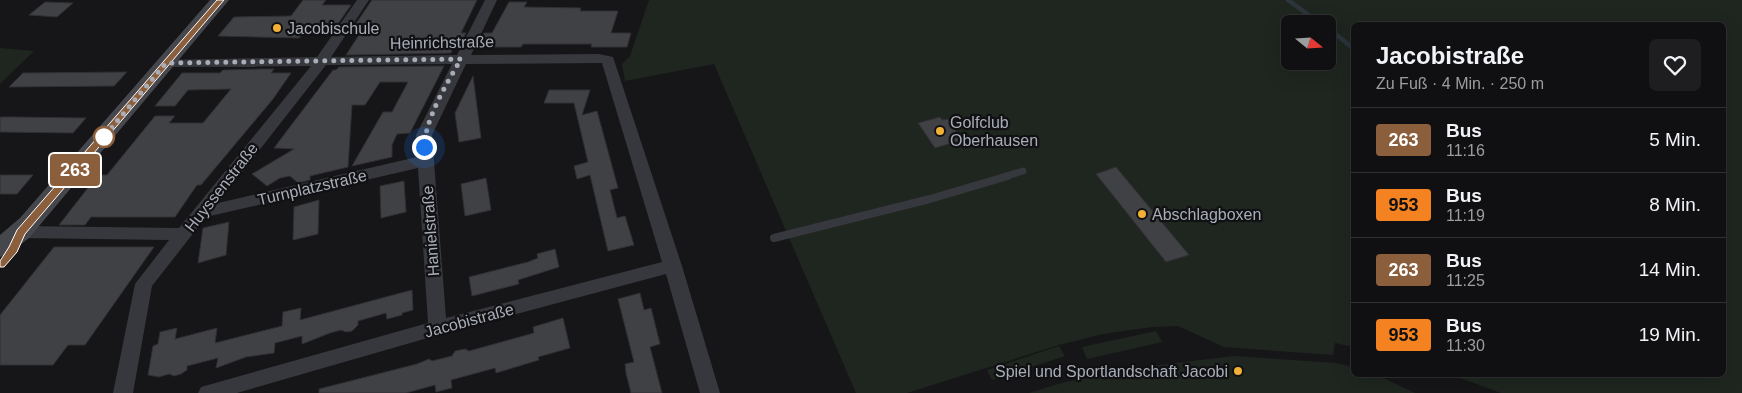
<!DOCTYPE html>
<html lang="de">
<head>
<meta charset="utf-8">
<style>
	:root { --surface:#101012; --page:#1e1e20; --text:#f1f3f6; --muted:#9c9d9f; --line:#303032 }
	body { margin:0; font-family:Arial,sans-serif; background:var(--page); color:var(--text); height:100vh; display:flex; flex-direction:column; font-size:19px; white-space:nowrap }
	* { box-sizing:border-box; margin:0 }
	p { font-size:16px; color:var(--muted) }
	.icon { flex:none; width:28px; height:28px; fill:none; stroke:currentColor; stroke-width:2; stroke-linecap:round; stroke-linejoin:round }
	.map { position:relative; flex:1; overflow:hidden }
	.panel { position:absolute; left:1351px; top:22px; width:375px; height:355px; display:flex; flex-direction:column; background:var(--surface); border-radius:8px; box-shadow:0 5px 20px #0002,0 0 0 1px var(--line) }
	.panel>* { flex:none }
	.badge { padding:0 10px; border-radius:4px; font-size:18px; line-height:32px }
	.needle { width:32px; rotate:108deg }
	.tools { position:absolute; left:1281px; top:15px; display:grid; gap:10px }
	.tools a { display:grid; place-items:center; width:55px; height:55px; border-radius:8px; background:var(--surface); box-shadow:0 5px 20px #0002,0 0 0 1px var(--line); font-size:25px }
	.you { position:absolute; width:25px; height:25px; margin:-12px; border:4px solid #fff; border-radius:50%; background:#1a73e8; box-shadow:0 0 0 8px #1a73e833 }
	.map>.badge { position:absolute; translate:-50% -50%; box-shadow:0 0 0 2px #fff }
	.round { display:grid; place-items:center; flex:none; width:52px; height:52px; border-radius:8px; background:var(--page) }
	.head { display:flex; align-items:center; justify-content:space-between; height:85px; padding:0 25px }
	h1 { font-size:24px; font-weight:700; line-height:38px }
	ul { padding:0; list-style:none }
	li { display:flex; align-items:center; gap:15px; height:65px; padding:0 25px; border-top:1px solid var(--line) }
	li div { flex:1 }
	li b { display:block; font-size:19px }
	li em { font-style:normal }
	li .badge { min-width:55px; font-weight:700; text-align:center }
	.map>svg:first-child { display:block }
	.green { fill:#1e261f; fill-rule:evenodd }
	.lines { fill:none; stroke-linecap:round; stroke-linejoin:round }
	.stream { stroke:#2c353c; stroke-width:4.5 }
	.building { fill:#404145; stroke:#303034 }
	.service-far1 { stroke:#37383d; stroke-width:7 }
	.service { stroke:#37383d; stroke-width:8 }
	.minor { fill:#37383d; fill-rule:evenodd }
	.secondary { fill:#45474d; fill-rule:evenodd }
	.line { fill:#8b5e3c; stroke:#fff }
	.walk { stroke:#a8adb8; stroke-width:5; stroke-dasharray:0 9 }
	.poi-dot { fill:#f2b134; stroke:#111113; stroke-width:2 }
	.stop-dot { fill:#fff; stroke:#8b5e3c; stroke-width:2.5 }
	.labels { text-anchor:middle; stroke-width:4.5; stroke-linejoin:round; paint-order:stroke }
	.poi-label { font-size:16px; fill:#a8adb8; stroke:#111113; text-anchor:start }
	.street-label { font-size:16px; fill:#a8adb8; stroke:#111113 }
</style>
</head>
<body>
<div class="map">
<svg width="1742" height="393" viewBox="0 0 1742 393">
	<rect width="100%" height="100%" fill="#161618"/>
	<!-- green -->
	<g class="green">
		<path d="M649,0H1742V393H1501L1452,375H1724V25H1354V347L1335,343L1333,355L1224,347L1178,326L1152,327L1103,334L1059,345L907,393H856L714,64L625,81L622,64L630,56ZM1290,24H1328V61H1290Z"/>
		<polygon points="0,48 34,51 0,84"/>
		<polygon points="1156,331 1162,342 1087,359 1082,347"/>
		<polygon points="1059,346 1065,356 992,380 987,370"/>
		<polygon points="1234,356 1336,363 1354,367 1354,375 1377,375 1415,393 1029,393 1065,382 1143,367"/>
	</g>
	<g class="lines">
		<!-- stream -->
		<g class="stream">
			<polyline points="1288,0 1321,24"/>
			<polyline points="1328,28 1354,49"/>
		</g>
	</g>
	<!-- building -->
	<g class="building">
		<polygon points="303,0 326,0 322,5 351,5 337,25 309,25 299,38 218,36 234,17 291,16"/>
		<polygon points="372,0 477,0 461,33 466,33 458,48 453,48 451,53 346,55 361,32 356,32 361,25 355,25"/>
		<polygon points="45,2 73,3 57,17 29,15"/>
		<polygon points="509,2 527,2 524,7 581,8 580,11 618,11 611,33 631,33 627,47 591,47 592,44 523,44 521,47 477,47 484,33 492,33"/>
		<polygon points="444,66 410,133 397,134 392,145 392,157 352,166 383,112 392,112 408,82 380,82 365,105 352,105 348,167 310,176 310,180 298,183 290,176 280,178 267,186 252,174 294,149 274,148 333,70 336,70 339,67"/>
		<polygon points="261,69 274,69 271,73 291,73 273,99 201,185 197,185 175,217 91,217 85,225 59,225 98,175 107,175 155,116 175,116 169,123 203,123 231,89 188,90 175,106 155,106 182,73 220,73 223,70"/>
		<polygon points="127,72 114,86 9,87 23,73"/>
		<polygon points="473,76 481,138 459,142 455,113"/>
		<polygon points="549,90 590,90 582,115 597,111 618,188 610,190 617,218 625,216 634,245 608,251 590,175 577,179 574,166 588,162 574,103 544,103"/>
		<polygon points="0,117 15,117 86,118 73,133 0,132"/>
		<polygon points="940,117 942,120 948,119 962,140 935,148 918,123"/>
		<polygon points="1116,167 1189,255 1166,262 1096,174"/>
		<polygon points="0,175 33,175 17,194 0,194"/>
		<polygon points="486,178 491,210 465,216 461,184"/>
		<polygon points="404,181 406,212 381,218 380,186"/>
		<polygon points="319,200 318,234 293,240 294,207"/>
		<polygon points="229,222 226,255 198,263 203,228"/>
		<polygon points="54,247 154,247 85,345 68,345 53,365 0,365 0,315"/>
		<polygon points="555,249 559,267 518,280 519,284 472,296 469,277 528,262 538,258 537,254"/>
		<polygon points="412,290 413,310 402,313 402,315 387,319 386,313 358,321 358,325 352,331 346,332 341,330 330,333 302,344 302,336 275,343 274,353 246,357 216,368 218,358 187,366 187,370 181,374 174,376 169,374 159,377 148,375 153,346 158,344 160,332 177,328 175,339 217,328 215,343 282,326 283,312 301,308 300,320"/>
		<polygon points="640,293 644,310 651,308 660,344 650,347 662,393 631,393 626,373 625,364 634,362 618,299"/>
		<polygon points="563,318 570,348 538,357 539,360 496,373 495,368 451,380 452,388 436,392 435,385 406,393 319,393 319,389 417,364 429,359 432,361 452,356 455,351 465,349 469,351 534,333 533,327"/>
	</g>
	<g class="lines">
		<!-- service-far1 -->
		<polyline class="service-far1" points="1003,177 1023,171"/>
		<!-- service -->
		<polyline class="service" points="774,238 930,199 1008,176"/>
		<!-- minor -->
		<path class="minor" d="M357,0H369L331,57L457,55L485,0H497L471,55L599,54L613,57L682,266L720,393H700L666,274L438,335L237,393H198L201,387L208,385L428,323L418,168L206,217L152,286L133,393H113L135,284L169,240L21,238L15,236L13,232L15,228L21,226L179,228L311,66L166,67L161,66L159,63L161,60L317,57ZM602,63L662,262L446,318L432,135L466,64ZM452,64L416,135L417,157L218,203L326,65Z"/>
		<!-- secondary -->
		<polygon class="secondary" points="210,0 229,0 29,238 8,254 0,257 0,235 20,218"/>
	</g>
	<!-- line -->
	<polygon class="line" points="217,0 224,0 25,234 17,252 4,267 0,267 0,261 9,247 17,230"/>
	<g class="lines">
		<!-- walk -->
		<path class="walk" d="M104,137L102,139L166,63L461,59C446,85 426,117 424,147"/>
	</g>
	<!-- markers -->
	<g class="poi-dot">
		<circle cx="277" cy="28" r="5"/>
		<circle cx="940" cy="131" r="5"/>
		<circle cx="1142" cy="214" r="5"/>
		<circle cx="1238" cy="371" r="5"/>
	</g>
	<circle class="stop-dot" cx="104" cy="137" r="10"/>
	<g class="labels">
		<!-- poi labels -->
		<g class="poi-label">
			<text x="287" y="34">Jacobischule</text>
			<text x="950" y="128">Golfclub<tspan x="950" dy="18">Oberhausen</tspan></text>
			<text x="1152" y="220">Abschlagboxen</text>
			<text x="1228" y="377" text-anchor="end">Spiel und Sportlandschaft Jacobi</text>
		</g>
		<!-- street labels -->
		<g class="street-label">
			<text transform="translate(442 42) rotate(-1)" y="6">Heinrichstraße</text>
			<text transform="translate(221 187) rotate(-52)" y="6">Huyssenstraße</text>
			<text transform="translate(312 187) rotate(-13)" y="6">Turnplatzstraße</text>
			<text transform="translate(430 231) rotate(-94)" y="6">Hanielstraße</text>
			<text transform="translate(469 320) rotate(-15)" y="6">Jacobistraße</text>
		</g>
	</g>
</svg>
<div class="tools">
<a><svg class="needle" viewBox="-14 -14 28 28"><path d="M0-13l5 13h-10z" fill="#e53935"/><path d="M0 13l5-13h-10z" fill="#9c9d9f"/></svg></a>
</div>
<div class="you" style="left:424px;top:147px"></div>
<b class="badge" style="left:75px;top:170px;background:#8b5e3c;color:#fff">263</b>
<section class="panel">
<div class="head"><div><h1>Jacobistraße</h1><p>Zu Fuß · 4 Min. · 250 m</p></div><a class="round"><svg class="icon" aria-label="heart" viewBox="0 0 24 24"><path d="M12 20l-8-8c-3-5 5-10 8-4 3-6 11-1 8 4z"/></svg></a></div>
<ul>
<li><span class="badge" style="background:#8b5e3c;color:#fff">263</span><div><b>Bus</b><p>11:16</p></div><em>5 Min.</em></li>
<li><span class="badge" style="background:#f58220;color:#111">953</span><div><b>Bus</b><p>11:19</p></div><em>8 Min.</em></li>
<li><span class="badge" style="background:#8b5e3c;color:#fff">263</span><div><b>Bus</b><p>11:25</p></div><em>14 Min.</em></li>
<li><span class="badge" style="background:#f58220;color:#111">953</span><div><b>Bus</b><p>11:30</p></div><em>19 Min.</em></li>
</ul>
</section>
</div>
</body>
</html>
